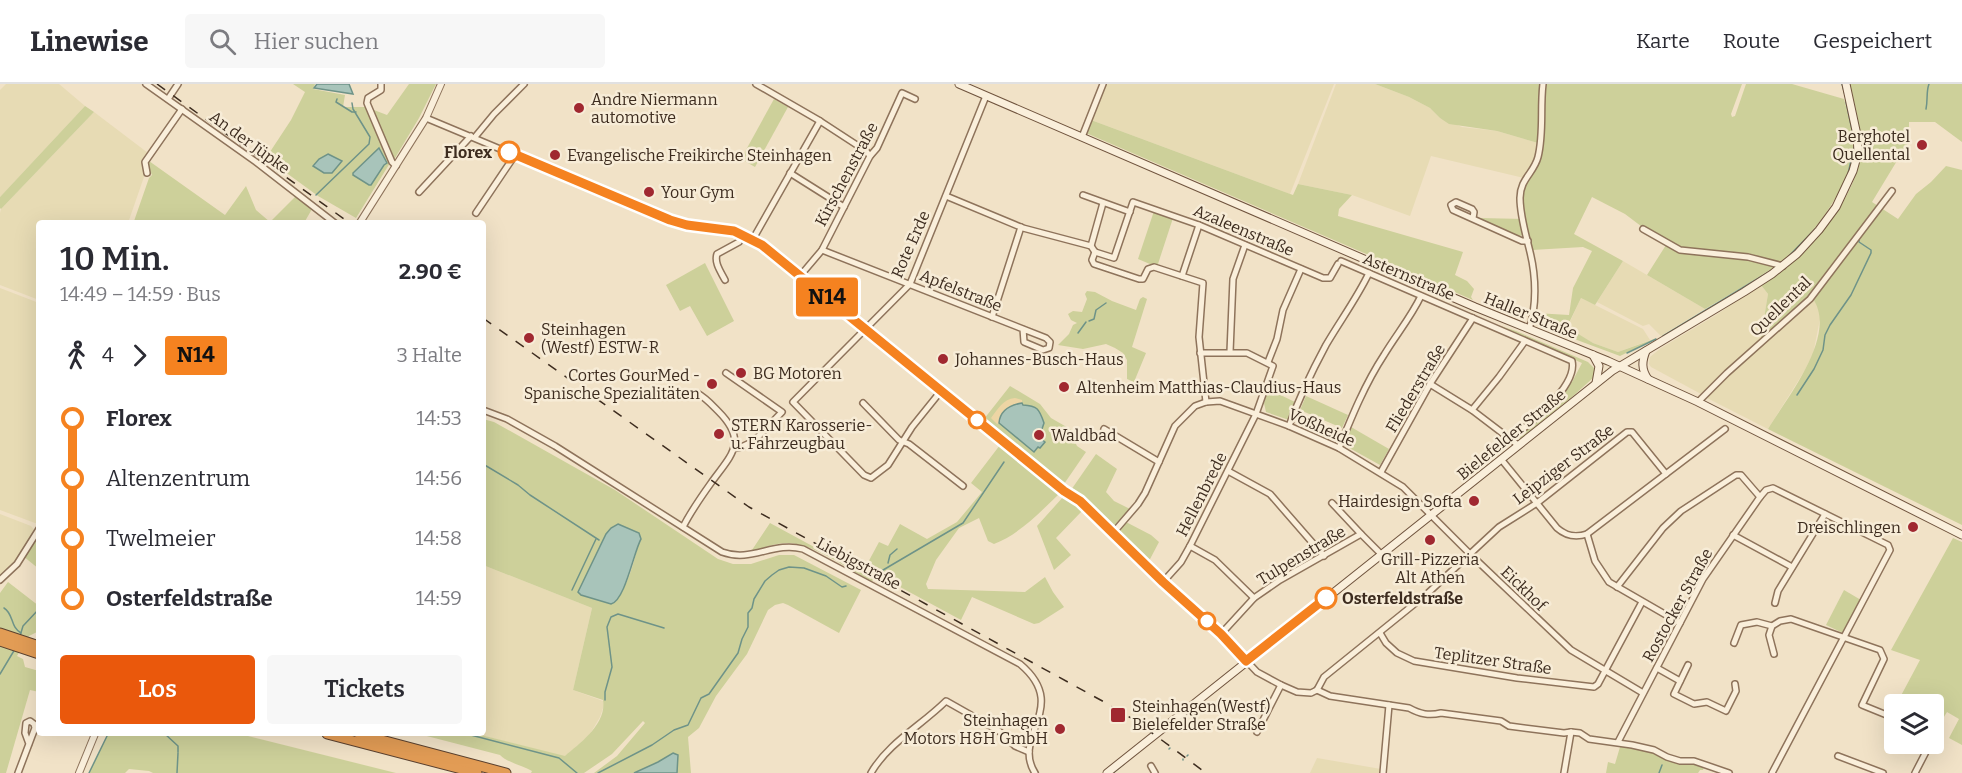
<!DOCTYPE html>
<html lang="de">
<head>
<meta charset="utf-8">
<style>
	:root { --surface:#fff; --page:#f7f7f7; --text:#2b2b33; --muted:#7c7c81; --line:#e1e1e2; --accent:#ea580c }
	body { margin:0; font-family:Bitter,serif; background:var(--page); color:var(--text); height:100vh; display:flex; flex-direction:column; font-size:22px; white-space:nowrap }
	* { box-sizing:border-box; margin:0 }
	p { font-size:20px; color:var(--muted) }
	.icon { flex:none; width:33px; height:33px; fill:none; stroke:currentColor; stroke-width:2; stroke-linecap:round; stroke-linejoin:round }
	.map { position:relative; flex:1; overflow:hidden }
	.details { position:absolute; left:36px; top:136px; width:450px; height:516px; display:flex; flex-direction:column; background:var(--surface); border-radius:6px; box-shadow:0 6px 24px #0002 }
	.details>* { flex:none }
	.badge { padding:0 12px; border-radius:4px; font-size:21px; line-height:39px }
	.fabs { position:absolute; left:1884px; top:610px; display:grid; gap:12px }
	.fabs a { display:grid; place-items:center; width:60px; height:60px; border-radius:6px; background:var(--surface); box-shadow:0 6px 24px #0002; font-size:30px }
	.map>.badge { position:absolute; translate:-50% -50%; box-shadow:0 0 0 3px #fff }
	.legs { display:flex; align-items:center; gap:9px; height:66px; padding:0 24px; font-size:20px }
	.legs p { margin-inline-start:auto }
	.summary { display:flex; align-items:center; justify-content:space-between; height:102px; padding:0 24px }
	h1 { font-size:33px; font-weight:600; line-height:45px }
	.button { display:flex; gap:12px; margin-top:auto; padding:12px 24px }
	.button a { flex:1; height:69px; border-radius:6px; background:var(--accent); color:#fff; font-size:24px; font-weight:600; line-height:69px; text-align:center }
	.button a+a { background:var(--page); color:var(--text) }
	ul { padding:0 24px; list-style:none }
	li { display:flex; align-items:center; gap:21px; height:60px; font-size:22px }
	li i { display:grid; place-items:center; width:9px; height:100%; margin:0 8px; background:currentColor }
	li i::after { content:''; width:15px; height:15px; margin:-8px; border:4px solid; border-radius:50%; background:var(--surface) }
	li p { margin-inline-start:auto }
	li:first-child i { background:linear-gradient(#0000 50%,currentColor 0) }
	li:last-child i { background:linear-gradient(currentColor 50%,#0000 0) }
	header { display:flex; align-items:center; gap:36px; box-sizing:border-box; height:84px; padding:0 30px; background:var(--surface); border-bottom:2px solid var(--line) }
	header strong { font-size:28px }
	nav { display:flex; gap:33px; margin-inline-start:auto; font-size:21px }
	.search { width:420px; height:54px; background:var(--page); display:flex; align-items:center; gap:15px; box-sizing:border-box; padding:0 21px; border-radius:6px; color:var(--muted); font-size:22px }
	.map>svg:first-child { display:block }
	.farmland { fill:#e7dbb4 }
	.green { fill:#cdd09a; fill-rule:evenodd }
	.sand { fill:#edd5a4 }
	.water { fill:#a8c4ba; stroke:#6e9388; stroke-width:1.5 }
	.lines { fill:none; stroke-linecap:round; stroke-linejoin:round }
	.stream { stroke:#6e9388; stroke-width:1.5 }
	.minor-casing { stroke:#8e735b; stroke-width:8 }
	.tertiary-casing { stroke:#8e735b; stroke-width:8 }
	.secondary-casing { stroke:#70543e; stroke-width:9 }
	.motorway-casing { stroke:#5b412f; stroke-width:11 }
	.minor { stroke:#faefdb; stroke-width:5 }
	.tertiary { stroke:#faefdb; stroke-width:6 }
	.secondary { stroke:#faefdb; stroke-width:7 }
	.motorway { stroke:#e29c55; stroke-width:9 }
	.rail { stroke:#3d2c1f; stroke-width:1.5; stroke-dasharray:10 10; stroke-linecap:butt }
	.line-1-casing { stroke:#fff; stroke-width:14 }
	.line-1 { stroke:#f58220; stroke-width:9 }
	.poi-dot { fill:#a02830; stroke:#f7ecd7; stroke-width:2 }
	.stop-1-dot { fill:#fff; stroke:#f58220; stroke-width:3 }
	.labels { text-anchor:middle; stroke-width:5; stroke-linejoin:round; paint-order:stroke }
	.poi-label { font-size:16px; fill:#3d2c1f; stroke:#f7ecd7; text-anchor:start }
	.street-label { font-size:16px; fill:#3d2c1f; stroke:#f7ecd7 }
	.stop-label { font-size:16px; font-weight:bold; fill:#3d2c1f; stroke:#f7ecd7; text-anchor:end }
</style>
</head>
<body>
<header>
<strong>Linewise</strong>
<div class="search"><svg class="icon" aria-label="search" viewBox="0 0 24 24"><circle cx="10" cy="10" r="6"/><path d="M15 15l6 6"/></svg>Hier suchen</div>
<nav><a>Karte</a><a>Route</a><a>Gespeichert</a></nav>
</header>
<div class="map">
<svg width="1962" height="689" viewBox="0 0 1962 689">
	<rect width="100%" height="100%" fill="#f1e2c7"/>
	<!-- farmland -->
	<g class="farmland">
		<polygon points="6,0 59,0 85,22 0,113 0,6"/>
		<polygon points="1105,0 1334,0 1290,110 1091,36"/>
		<polygon points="1336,0 1375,0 1409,13 1430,24 1440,34 1462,43 1497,47 1538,59 1536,77 1524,94 1431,72 1410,132 1352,111 1298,100"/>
		<polygon points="94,28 148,69 145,90 128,139 39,140 39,216 0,201 0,129 1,125"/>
		<polygon points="1623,177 1705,225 1661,252 1649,240 1643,242 1597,218"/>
		<polygon points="1761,201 1768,210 1760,258 1701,310 1651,283 1649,280 1650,273 1661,264 1716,231"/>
		<polygon points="0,204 39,219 39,439 35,439 0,426"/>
		<polygon points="1581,214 1643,245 1650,256 1618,268 1593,259 1567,244"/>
		<polygon points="1813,215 1819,224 1820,235 1813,270 1805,286 1768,345 1707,314 1707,311 1731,288 1801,227"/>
		<polygon points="0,430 31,442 35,447 15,478 0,492"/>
		<polygon points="483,481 592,524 573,606 603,617 604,621 600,633 590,650 565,673 477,650 483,650"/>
		<polygon points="1317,674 1381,685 1381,689 1310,689"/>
	</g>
	<!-- green -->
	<g class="green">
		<polygon points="293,0 315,0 313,5 345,11 343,23 366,23 387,31 409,0 436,0 419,34 395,74 392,74 383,55 380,58 390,79 356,134 318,112 266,74 291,36 305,8"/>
		<path d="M1375,0H1742L1731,30L1732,33L1735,32L1746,0H1792L1844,15C1848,31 1854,49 1853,65C1851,103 1809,157 1780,179C1756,196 1730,210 1705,225L1647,191L1666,161L1625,130L1592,113L1574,150L1623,177L1595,221L1581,214L1567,243L1593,259L1618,268L1657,254L1620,272L1534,240L1535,229L1569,231L1573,204L1592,167L1583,163L1532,166L1529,150L1519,152L1479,134L1525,135L1523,108L1527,96L1538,78V59L1497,47L1449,40L1440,34L1430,24L1409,13Z"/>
		<path d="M1850,0H1962V58L1935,38H1909V57L1872,118L1898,135L1916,110L1931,98L1946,82L1962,86V441L1768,345C1787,314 1838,251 1813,215L1760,258L1768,210L1761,201C1801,175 1853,123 1860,73C1863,49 1855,23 1850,0Z"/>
		<polygon points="774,15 788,23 755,83 741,75"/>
		<polygon points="85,22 94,28 1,125 0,124 0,113"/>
		<polygon points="1091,36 1293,111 1298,100 1352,111 1339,125 1338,132 1463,168 1455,191 1467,197 1474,205 1471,213 1473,216 1086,49"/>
		<polygon points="149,77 225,131 246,102 256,126 270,138 296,112 312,125 304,139 133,140 149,94 152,91 148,83"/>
		<polygon points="1154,127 1173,134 1157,183 1138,175"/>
		<polygon points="705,179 734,237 707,252 690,222 680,227 666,201"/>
		<polygon points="1087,207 1095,208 1112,217 1136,226 1140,215 1143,213 1147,215 1132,263 1146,269 1134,298 1127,295 1127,276 1123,269 1115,264 1106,260 1083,265 1058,261 1069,250 1073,241 1077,239 1071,236 1068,230 1073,227 1082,228 1087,215 1085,210"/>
		<polygon points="1482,236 1516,247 1588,278 1594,284 1594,293 1572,313 1520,355 1518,352 1550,326 1569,298 1572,298 1582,279"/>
		<polygon points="1010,302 1040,320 1051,334 1077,349 1073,354 1077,362 1086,368 1064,400 984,335"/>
		<polygon points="1268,305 1295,318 1289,336 1266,328 1264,319"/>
		<polygon points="1306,312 1348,331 1342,344 1300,326"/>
		<path d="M483,335L494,338L615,406L718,475L733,480H751L779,471H794L861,506L839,549L788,521L783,519L775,521L768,526L747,570L716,612L699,644L688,653L691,689H594L617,672L645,639L643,637L612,670L584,689H531L532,687C522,681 508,679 500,671L419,650H477L565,672C580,659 607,640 603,616L573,606L592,524L483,481ZM618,440L639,458C635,474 626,512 611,520L582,511L579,510V507L606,450L611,444Z"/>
		<polygon points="1351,343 1389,365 1380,381 1344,361"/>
		<path d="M1000,361L1060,409C1040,428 1020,450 994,460L988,457L979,434L959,444L936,476L926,500L928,505L1025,508L1045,493L1053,508L1064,523L1039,539L1034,540L972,513L961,536L865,484L879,458L888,462L900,440L927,455L957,438L982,408L971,399Z"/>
		<polygon points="1096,370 1117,385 1106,408 1114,417 1130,425 1115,441 1108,439 1109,436 1074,405 1073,408 1071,406"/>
		<polygon points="1064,412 1082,427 1056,454 1071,471 1054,486 1037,442"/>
		<polygon points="1126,438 1151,451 1159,458 1149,477 1144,473 1145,471 1125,453 1122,455 1120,452 1120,446"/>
		<path d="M770,439L873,495L872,498C848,485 814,459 787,459C774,459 762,464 750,469Z"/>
		<polygon points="39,449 39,485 23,472"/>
		<polygon points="1953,454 1962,458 1962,661 1949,654 1959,635 1947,628 1937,644 1934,644 1934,621 1896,621 1920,576 1891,566"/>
		<polygon points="8,498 39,522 39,547 29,552 17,572 23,575 25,583 39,587 39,608 30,606 6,689 0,689 0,509"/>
		<polygon points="1844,506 1861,516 1843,549 1826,541"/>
		<polygon points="108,650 240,650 396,689 153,689 149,687 129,685 125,689 89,689"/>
		<polygon points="1627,662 1654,668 1665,675 1681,679 1694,679 1704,682 1703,686 1700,686 1698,689 1606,689 1608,678 1615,680 1620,663"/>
	</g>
	<!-- sand -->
	<path class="sand" d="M1015,314L1022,316V319L1016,320L999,335V339L997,340L991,334C998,325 1003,315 1015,314Z"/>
	<!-- water -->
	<g class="water">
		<polygon points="317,0 349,0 353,10 314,4"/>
		<polygon points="379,64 387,79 384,81 371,101 369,101 353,91 353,89"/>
		<polygon points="328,70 342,77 332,89 324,89 313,82 319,75"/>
		<path d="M1022,319L1023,321C1037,322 1039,324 1044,339L1041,348L1034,349L1045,358L1040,364L1038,363L1034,368L999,339C1000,327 1010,321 1022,319Z"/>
		<path d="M618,440L639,449L641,455C634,467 625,517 611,520L581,511L578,508L606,450L611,444Z"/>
		<polygon points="673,669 678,671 677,689 634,689 658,678"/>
	</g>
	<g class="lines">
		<!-- stream -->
		<g class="stream">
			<polyline points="1842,0 1845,11"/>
			<polyline points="337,15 336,18 352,28 356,28"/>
			<polyline points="1846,18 1854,55"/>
			<path d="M1926,25C1928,15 1926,8 1929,0"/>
			<polyline points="1848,90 1854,63"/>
			<polyline points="316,111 369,60 370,53 353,25 352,19"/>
			<polyline points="1787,174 1819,141"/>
			<polyline points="1089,237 1094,235 1096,226 1106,219"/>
			<polyline points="1078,249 1086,238"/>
			<polyline points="1663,252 1772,186"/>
			<polyline points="1627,269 1656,255"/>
			<polyline points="1797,311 1814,285 1823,266 1825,251 1830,241 1851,211 1871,169 1871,166 1859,158 1859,154 1876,132"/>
			<polyline points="483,380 518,401 530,411 599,456"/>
			<polyline points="888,479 890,471 897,465"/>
			<polyline points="878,489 963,439 1004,378"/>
			<polyline points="572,506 596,455"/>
			<path d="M4,524C14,530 10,543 21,549"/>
			<polyline points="20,552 23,542 39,525"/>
			<polyline points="0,590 15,565"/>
			<polyline points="605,616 605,608 612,583 607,543 611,533 618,530 664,544"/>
			<polyline points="165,650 178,662 178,668"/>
			<polyline points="467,650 559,674 577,689"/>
			<polyline points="1169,665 1170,664"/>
			<polyline points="1187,672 1188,671"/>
			<polyline points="1183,676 1183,675"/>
			<polyline points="89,689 108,650"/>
			<polyline points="177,689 178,669"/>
			<polyline points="598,689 652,661 674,646 688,641 701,614 709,610 738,569 742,555 748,543 748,529 752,524 754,515 765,497 772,491 779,486 789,483 804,484 826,492 842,503 846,502"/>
			<polyline points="1113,689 1124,680"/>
			<polyline points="1659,689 1662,681"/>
		</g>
		<defs>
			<g id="minor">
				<polyline points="146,0 256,78 336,140"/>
				<polyline points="381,0 381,6 368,14 367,19 392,78 396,82"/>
				<polyline points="756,0 820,37 866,67 870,72"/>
				<polyline points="168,15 178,0"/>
				<polyline points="426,34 670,136 687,141 734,147 762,161 1064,407 1080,417 1163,498 1221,550 1257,588 1281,601 1297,608 1311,609 1317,606"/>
				<polyline points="475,53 494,30 524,0"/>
				<polyline points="1082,53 1103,0"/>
				<polyline points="147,89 145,78 182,25"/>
				<polyline points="790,89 844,123"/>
				<polyline points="419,108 471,52"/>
				<polyline points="1083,111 1130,128"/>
				<polyline points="946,112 1023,144 1091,162 1095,168"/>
				<polyline points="476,129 515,71"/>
				<polyline points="1473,134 1474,128 1472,125 1456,118 1451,121 1453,126 1522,157 1528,157"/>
				<polyline points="1643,145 1680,166 1748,173 1783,182"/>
				<polyline points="753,155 820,37"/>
				<polyline points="1091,162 1103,119"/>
				<polyline points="822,166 1046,254 1050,258 1049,264 1043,266 1024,258 1023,245"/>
				<polyline points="1095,168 1114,174 1133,118 1199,141 1323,194 1330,194 1338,180"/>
				<polyline points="1095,168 1092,176 1094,180 1139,195 1143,195 1148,185 1154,183 1203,199 1199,253 1206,318"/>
				<path d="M1341,177L1572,277C1578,302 1529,341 1511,354"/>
				<polyline points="800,192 822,166 870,72 877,64 902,9 915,15"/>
				<polyline points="1182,192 1199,141"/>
				<path d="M725,196C721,188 714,179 717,170L739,158L742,150"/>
				<polyline points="992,233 1021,143"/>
				<path d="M1529,245C1537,222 1536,192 1530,168C1526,151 1520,132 1520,114C1520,95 1534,89 1538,73C1544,49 1540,24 1543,0"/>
				<polyline points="1230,268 1233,195 1245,161"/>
				<polyline points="1268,278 1277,255 1283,226 1301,185"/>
				<polyline points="726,289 782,328 754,357 739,364 735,363"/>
				<polyline points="1430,300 1472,326 1518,361"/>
				<polyline points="941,307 912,343 888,381 871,394 864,391 793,318 910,200 986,12"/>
				<polyline points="1698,318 1727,289 1810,215 1892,107"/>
				<polyline points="863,319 899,356 909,360 963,402"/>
				<path d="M483,326L507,335L555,362L722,468C752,479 773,457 803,465L1020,580C1071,623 1011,651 1035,689"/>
				<polyline points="1472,326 1499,293 1525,257"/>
				<path d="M1289,342C1299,314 1312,287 1326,261C1340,237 1357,214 1369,189"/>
				<polyline points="1104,345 1159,378"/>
				<path d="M1339,364C1352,332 1365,300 1384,271C1396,251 1411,233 1421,212"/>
				<path d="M1501,375L1557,444C1566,452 1575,454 1587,450L1725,345"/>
				<polyline points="1228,387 1270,410 1324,472"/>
				<polyline points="1381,388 1430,300 1473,234"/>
				<polyline points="1332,419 1361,450"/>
				<path d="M683,443C691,427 701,413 711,399C731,371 749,358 718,327C712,321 706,314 697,309"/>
				<polyline points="1113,449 1138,420 1145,409 1175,342 1195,322 1206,318 1220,317 1289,342 1339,364 1403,403 1470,470 1571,566 1643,609"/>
				<polyline points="1587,450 1595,477 1609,498 1680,539"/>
				<polyline points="1733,451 1792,483"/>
				<polyline points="1190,462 1215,476 1254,514"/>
				<polyline points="0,496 17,480 39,445"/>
				<polyline points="1163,498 1181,478 1190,462 1256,330 1273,282 1247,269 1200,269"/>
				<polyline points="1617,503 1663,444 1681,427 1736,391 1741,391 1760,413"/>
				<polyline points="1775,519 1778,507 1825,430"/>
				<polyline points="1380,549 1386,559 1397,569 1414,577 1517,594 1594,603 1598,600 1642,518"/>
				<polyline points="1221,550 1254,514 1280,496 1361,450 1381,470"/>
				<polyline points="1734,559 1741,541 1757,538 1772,542"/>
				<polyline points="1774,570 1769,551 1772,542 1780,537 1791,535 1880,566 1884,575 1862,621 1894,634"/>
				<polyline points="1688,581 1674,610 1694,620 1707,618 1726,627 1736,607 1735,600"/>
				<polyline points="1657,584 1680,597"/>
				<polyline points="1317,606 1324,593 1428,509 1499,443 1537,419 1627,348 1632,348 1666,390"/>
				<path d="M1317,606L1330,612L1409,624C1420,630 1429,632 1441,629L1501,637L1509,642L1564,649L1571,648L1580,649L1589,655L1632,661L1654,666L1667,673L1680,677H1694L1729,689"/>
				<polyline points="1257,648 1281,601"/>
				<polyline points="1618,658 1703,495 1760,413 1766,406 1773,404 1888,461 1890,466 1772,689"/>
				<polyline points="1838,672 1883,689"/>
				<polyline points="1151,682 1155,689"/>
				<polyline points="18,689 35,644 34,640 30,637 26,639 25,649 29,660"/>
				<path d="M871,689C888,659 922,641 946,617L999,647L1015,662L1029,668"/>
				<polyline points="1383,689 1389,621"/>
				<polyline points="1564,689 1571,648"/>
				<polyline points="1915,689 1930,660"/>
			</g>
			<g id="tertiary">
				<polyline points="359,140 426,34 441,0"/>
				<polyline points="79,689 95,650"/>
			</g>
			<g id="secondary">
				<polyline points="959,0 1475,223 1608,277 1698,318 1962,451"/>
				<path d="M1646,267C1642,277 1641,285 1648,295"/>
				<polyline points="1593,271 1599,282 1596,299"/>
				<polyline points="1107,689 1612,287 1744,208 1772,190 1797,170 1819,146 1836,123 1853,87 1858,69 1857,51 1846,0"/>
			</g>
			<g id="motorway">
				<polyline points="0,549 39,562"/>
				<polyline points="0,557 39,570"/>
				<polyline points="327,650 477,689"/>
				<polyline points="359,650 506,689"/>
			</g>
		</defs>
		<!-- minor casing -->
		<use href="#minor" class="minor-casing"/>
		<!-- tertiary casing -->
		<use href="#tertiary" class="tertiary-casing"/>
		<!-- secondary casing -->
		<use href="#secondary" class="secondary-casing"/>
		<!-- motorway casing -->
		<use href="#motorway" class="motorway-casing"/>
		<!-- minor -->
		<use href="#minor" class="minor"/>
		<!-- tertiary -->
		<use href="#tertiary" class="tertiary"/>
		<!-- secondary -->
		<use href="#secondary" class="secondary"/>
		<!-- motorway -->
		<use href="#motorway" class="motorway"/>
		<!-- rail -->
		<g class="rail">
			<polyline points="157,0 351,140"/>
			<polyline points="483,234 749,423 1106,619 1136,637 1206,689"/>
		</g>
	</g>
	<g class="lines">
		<defs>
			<polyline id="line-1" points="509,68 670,136 687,141 734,147 762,161 1064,407 1080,417 1163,498 1221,550 1246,577 1326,514"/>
		</defs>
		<!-- line-1 casing -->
		<use href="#line-1" class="line-1-casing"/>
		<!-- line-1 -->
		<use href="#line-1" class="line-1"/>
	</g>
	<!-- markers -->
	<g class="poi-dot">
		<circle cx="579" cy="24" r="6"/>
		<circle cx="1922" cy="61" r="6"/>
		<circle cx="555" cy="71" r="6"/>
		<circle cx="649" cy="108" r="6"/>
		<circle cx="529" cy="254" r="6"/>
		<circle cx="943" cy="275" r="6"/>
		<circle cx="741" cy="289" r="6"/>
		<circle cx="712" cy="300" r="6"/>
		<circle cx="1064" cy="303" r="6"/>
		<circle cx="719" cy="350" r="6"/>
		<circle cx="1039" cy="351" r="6"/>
		<circle cx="1474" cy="417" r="6"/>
		<circle cx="1913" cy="443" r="6"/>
		<circle cx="1430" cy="456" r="6"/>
		<rect x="1110" y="623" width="16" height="16" rx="3"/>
		<circle cx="1060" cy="645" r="6"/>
	</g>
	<g class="stop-1-dot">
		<circle cx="509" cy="68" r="10"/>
		<circle cx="977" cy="336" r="8"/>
		<circle cx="1326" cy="514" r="10"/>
		<circle cx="1207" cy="537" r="8"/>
	</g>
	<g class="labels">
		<!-- poi labels -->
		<g class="poi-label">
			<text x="591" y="21">Andre Niermann<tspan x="591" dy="18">automotive</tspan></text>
			<text x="1910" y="58" text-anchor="end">Berghotel<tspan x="1910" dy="18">Quellental</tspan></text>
			<text x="567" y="77">Evangelische Freikirche Steinhagen</text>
			<text x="661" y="114">Your Gym</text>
			<text x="541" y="251">Steinhagen<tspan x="541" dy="18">(Westf) ESTW-R</tspan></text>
			<text x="955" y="281">Johannes-Busch-Haus</text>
			<text x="753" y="295">BG Motoren</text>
			<text x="700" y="297" text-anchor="end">Cortes GourMed -<tspan x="700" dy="18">Spanische Spezialitäten</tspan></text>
			<text x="1076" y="309">Altenheim Matthias-Claudius-Haus</text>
			<text x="731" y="347">STERN Karosserie-<tspan x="731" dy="18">u. Fahrzeugbau</tspan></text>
			<text x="1051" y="357">Waldbad</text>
			<text x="1462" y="423" text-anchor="end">Hairdesign Softa</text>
			<text x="1901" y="449" text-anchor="end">Dreischlingen</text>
			<text x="1430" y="481" text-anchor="middle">Grill-Pizzeria<tspan x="1430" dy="18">Alt Athen</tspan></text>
			<text x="1132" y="628">Steinhagen(Westf)<tspan x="1132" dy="18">Bielefelder Straße</tspan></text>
			<text x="1048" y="642" text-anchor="end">Steinhagen<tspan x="1048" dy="18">Motors H&amp;H GmbH</tspan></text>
		</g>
		<!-- street labels -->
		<g class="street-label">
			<text transform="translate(250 58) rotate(36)" y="6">An der Jüpke</text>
			<text transform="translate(846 90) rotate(-62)" y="6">Kirschenstraße</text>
			<text transform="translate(1244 146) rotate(23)" y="6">Azaleenstraße</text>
			<text transform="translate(910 160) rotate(-66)" y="6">Rote Erde</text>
			<text transform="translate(1409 192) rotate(23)" y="6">Asternstraße</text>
			<text transform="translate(961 206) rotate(22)" y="6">Apfelstraße</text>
			<text transform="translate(1780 222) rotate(-44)" y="6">Quellental</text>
			<text transform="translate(1531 231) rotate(22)" y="6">Haller Straße</text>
			<text transform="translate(1415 304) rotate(-59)" y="6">Fliederstraße</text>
			<text transform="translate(1322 343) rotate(24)" y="6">Voßheide</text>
			<text transform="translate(1511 350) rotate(-39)" y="6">Bielefelder Straße</text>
			<text transform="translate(1563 380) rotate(-37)" y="6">Leipziger Straße</text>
			<text transform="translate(1201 410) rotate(-63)" y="6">Hellenbrede</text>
			<text transform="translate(1301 471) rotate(-31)" y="6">Tulpenstraße</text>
			<text transform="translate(859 479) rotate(28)" y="6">Liebigstraße</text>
			<text transform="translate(1524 504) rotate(44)" y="6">Eickhof</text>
			<text transform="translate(1677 521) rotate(-61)" y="6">Rostocker Straße</text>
			<text transform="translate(1493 576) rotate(8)" y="6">Teplitzer Straße</text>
		</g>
		<!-- stop labels -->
		<g class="stop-label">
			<text x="492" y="74">Florex</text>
			<text x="1342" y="520" text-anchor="start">Osterfeldstraße</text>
		</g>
	</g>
</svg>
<div class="fabs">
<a><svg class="icon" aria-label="layers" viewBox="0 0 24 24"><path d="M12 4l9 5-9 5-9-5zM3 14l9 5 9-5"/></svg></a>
</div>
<b class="badge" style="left:827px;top:213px;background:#f58220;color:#111">N14</b>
<section class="details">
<div class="summary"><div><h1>10 Min.</h1><p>14:49 – 14:59 · Bus</p></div><b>2.90 €</b></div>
<div class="legs"><svg class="icon" aria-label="walk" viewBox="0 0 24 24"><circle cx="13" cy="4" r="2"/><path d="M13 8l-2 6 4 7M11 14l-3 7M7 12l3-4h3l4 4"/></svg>4<svg class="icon" aria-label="forward" viewBox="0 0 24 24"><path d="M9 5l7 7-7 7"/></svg><b class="badge" style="background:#f58220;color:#111">N14</b><p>3 Halte</p></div>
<ul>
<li><i style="color:#f58220"></i><b>Florex</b><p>14:53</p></li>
<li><i style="color:#f58220"></i><span>Altenzentrum</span><p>14:56</p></li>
<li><i style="color:#f58220"></i><span>Twelmeier</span><p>14:58</p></li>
<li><i style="color:#f58220"></i><b>Osterfeldstraße</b><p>14:59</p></li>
</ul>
<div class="button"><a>Los</a><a>Tickets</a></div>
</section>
</div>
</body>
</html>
